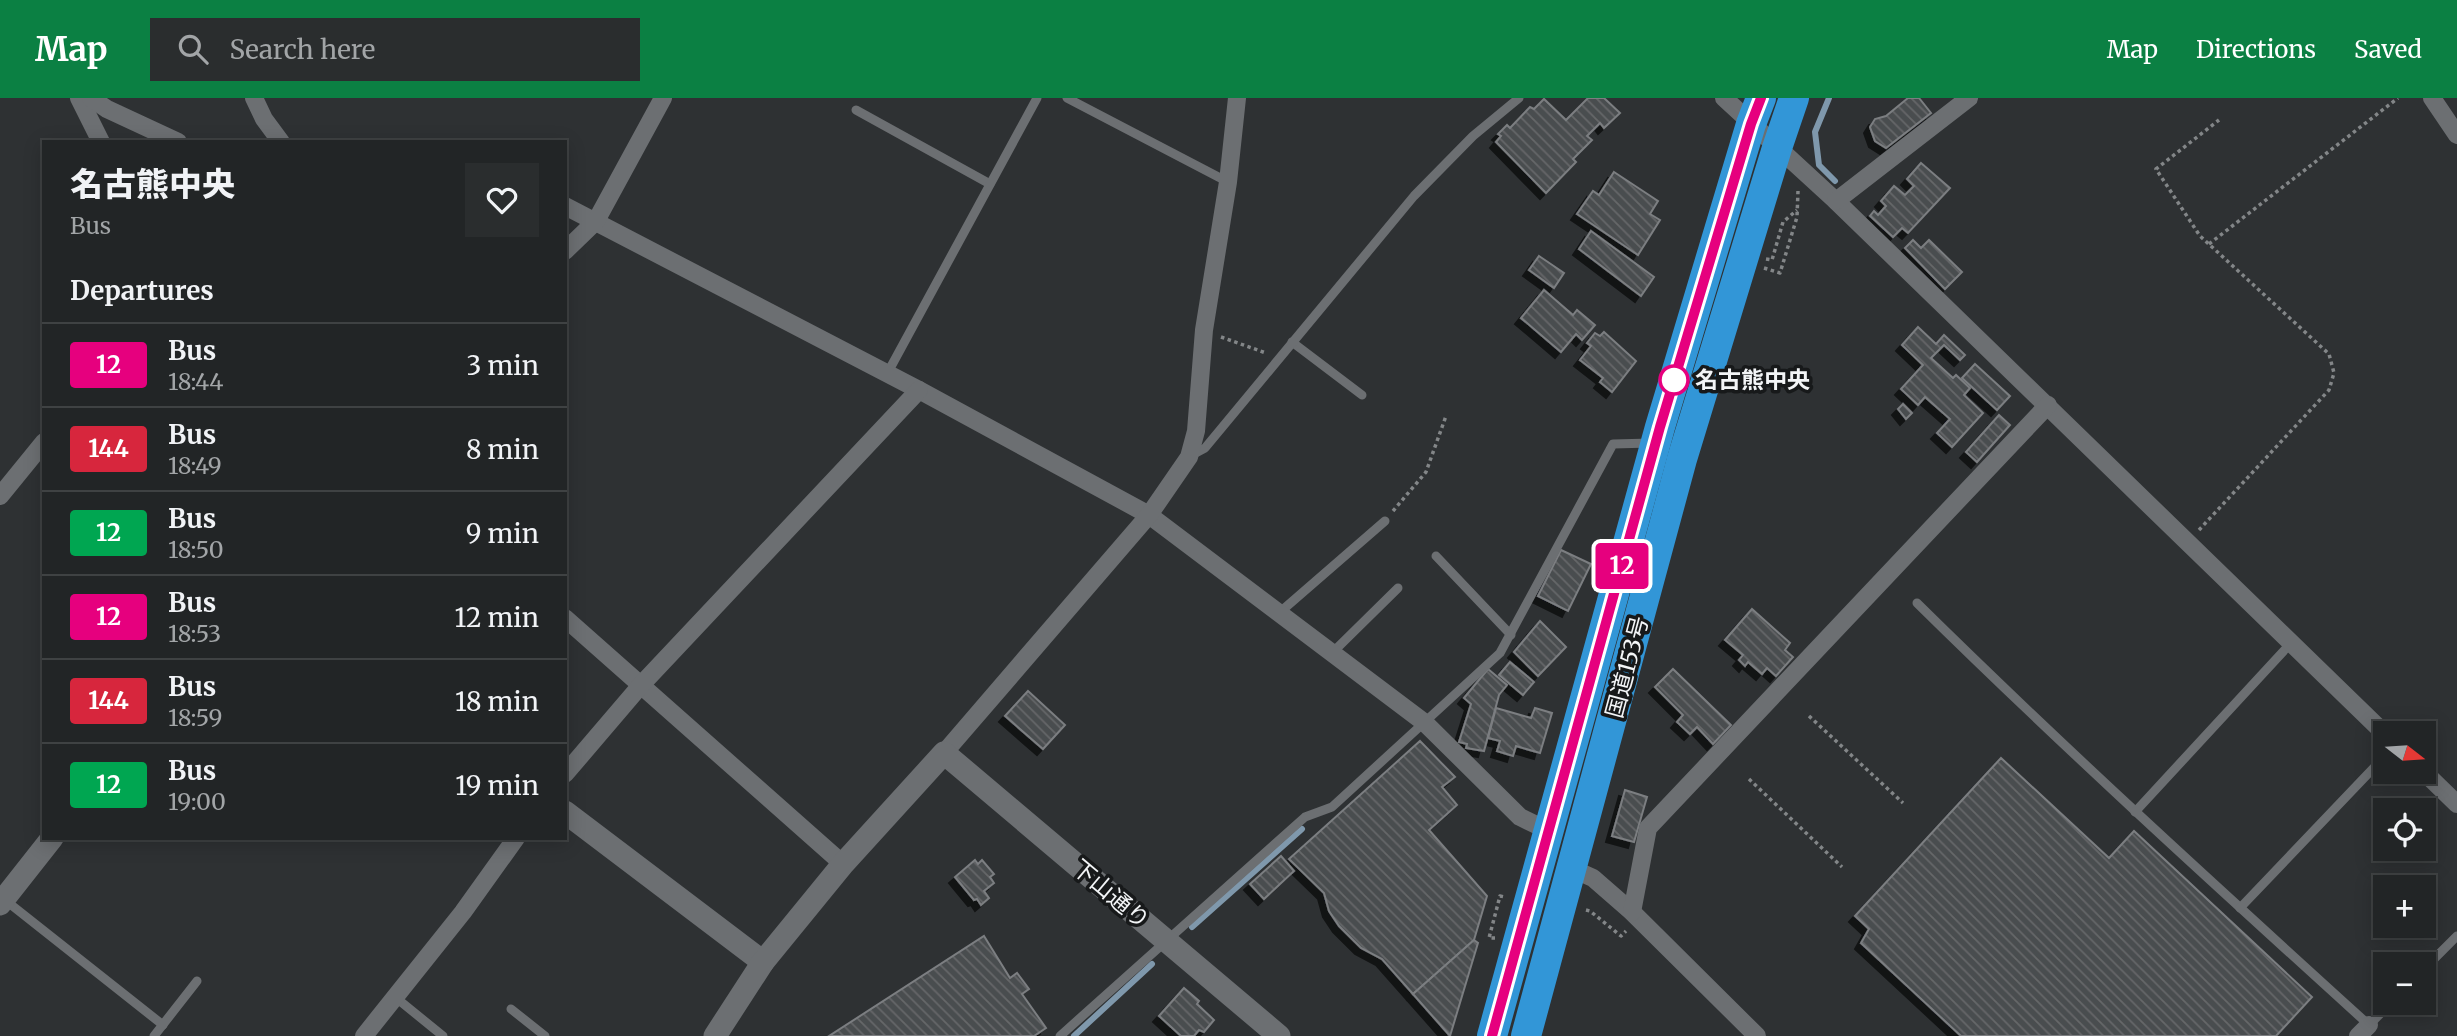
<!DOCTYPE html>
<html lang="en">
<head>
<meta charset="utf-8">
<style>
	:root { --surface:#222526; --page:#2a2d2e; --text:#f1f3f6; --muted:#a2a5a7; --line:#3f4243; --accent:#0b8043 }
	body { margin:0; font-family:Merriweather,"Noto Sans JP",serif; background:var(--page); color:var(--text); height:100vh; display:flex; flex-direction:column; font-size:26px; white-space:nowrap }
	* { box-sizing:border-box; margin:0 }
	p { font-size:23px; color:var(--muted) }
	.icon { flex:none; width:38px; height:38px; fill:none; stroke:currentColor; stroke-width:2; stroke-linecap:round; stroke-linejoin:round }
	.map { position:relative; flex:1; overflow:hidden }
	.sheet { position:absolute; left:42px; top:42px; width:525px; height:700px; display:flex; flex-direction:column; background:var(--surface); border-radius:0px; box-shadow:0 4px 18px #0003,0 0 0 2px var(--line) }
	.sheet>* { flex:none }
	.badge { padding:0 14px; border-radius:5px; font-size:24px; line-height:46px }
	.needle { width:46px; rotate:107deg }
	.tools { position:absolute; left:2373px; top:623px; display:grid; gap:14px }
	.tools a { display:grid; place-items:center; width:63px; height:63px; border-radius:0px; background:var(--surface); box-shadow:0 4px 18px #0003,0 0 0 2px var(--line); font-size:35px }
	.map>.badge { position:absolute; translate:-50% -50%; box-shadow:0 0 0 4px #fff }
	h2 { padding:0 28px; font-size:26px; line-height:63px }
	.round { display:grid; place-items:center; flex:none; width:74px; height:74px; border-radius:0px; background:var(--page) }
	.head { display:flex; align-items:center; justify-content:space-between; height:119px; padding:0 28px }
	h1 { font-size:33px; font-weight:800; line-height:52px }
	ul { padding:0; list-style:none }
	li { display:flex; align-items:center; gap:21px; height:84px; padding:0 28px; border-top:2px solid var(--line) }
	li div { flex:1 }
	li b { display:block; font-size:26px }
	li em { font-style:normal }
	li .badge { min-width:77px; font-weight:700; text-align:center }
	header { display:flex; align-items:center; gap:42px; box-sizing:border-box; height:98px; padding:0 35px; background:var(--accent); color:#fff }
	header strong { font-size:33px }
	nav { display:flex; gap:38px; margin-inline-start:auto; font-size:24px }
	.search { width:490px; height:63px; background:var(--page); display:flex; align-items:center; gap:18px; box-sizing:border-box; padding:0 24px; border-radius:0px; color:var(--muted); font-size:26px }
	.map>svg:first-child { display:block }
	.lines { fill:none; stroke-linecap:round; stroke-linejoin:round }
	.stream { stroke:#7f98ac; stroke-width:6 }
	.building { fill:url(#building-back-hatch); stroke:#7b7e81; stroke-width:2; filter:url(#shadow) }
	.path { stroke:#838688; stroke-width:3.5; stroke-dasharray:3.5 3.5; stroke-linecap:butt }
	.service { stroke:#6c6f72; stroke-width:9 }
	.minor { stroke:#6c6f72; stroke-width:18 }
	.tertiary { stroke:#6c6f72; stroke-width:23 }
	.trunk { stroke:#3296d7; stroke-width:30 }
	.line-casing { stroke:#fff; stroke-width:16 }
	.line { stroke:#e6007e; stroke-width:10 }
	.stop-dot { fill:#fff; stroke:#e6007e; stroke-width:3.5 }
	.labels { text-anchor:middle; stroke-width:7; stroke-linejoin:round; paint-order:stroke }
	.stop-label { font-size:23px; font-weight:bold; fill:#f3f5f7; stroke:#17191a; text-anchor:start }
	.street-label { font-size:23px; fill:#f3f5f7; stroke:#17191a }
</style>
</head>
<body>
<header>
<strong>Map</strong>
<div class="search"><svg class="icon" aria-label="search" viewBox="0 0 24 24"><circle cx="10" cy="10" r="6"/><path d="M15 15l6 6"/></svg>Search here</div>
<nav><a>Map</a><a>Directions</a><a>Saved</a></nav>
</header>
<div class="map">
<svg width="2457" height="938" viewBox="0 0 2457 938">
	<defs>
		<pattern id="building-back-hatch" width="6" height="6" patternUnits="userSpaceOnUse" patternTransform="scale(1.75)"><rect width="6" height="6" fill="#4a4d4f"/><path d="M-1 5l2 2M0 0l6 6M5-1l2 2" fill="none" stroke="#656769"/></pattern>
		<filter id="shadow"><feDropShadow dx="-6" dy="6" stdDeviation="0" flood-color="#0009"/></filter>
	</defs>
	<rect width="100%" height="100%" fill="#2e3133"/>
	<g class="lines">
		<!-- stream -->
		<g class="stream">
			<polyline points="1829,0 1815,34 1819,67 1835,83"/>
			<polyline points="1192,829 1302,731"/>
			<polyline points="1074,938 1152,866"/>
		</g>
	</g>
	<!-- building -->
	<g class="building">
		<polygon points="1588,0 1604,0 1620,15 1604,30 1600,25 1587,38 1592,42 1573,61 1576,64 1546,95 1496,44 1501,38 1498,36 1507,27 1510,30 1530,9 1534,11 1544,1 1566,22"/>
		<polygon points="1908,0 1919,0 1931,15 1886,50 1875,43 1870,29 1875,21 1886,18"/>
		<polygon points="1921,65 1950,90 1908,135 1902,130 1893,139 1870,118 1874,113 1878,117 1886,108 1881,103 1894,88 1905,97 1914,88 1907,81"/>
		<polygon points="1614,74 1658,103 1650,116 1660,122 1638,157 1577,116 1593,93 1599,97"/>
		<polygon points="1591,133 1654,179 1641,198 1579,151"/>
		<polygon points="1913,142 1921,150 1929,142 1962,174 1945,191 1905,150"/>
		<polygon points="1539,158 1564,175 1554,190 1529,172"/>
		<polygon points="1544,192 1573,217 1577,212 1595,227 1582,242 1576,236 1561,254 1521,220"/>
		<polygon points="1918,229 1936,246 1944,237 1965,257 1960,262 1944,247 1931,260 1953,280 1956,277 1970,290 1964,297 1983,315 1952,349 1937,335 1950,321 1925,299 1918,307 1901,291 1923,267 1902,247"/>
		<polygon points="1604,234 1636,263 1612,294 1600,284 1603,280 1580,262 1591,248 1587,245 1595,235 1600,238"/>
		<polygon points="1975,266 2010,298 1997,312 1962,280"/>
		<polygon points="1903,306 1912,315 1906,321 1898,311"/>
		<polygon points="1999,317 2010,327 1977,364 1966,354"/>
		<polygon points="1561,452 1591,466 1568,513 1538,498"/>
		<polygon points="1752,511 1790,545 1785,552 1793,559 1776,578 1767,570 1762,576 1748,564 1745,568 1739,562 1743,557 1725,542"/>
		<polygon points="1540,523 1566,549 1538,578 1514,554"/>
		<polygon points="1510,564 1534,584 1523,597 1499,577"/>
		<polygon points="1488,571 1507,587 1499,597 1484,653 1466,650 1467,646 1459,644 1471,606 1464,600"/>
		<polygon points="1673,571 1731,627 1713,646 1697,629 1690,636 1677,624 1683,617 1655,589"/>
		<polygon points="1028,593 1065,627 1043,651 1005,618"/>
		<polygon points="1496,610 1531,620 1535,610 1552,615 1540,655 1516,648 1513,658 1497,653 1500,643 1488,640"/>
		<polygon points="1420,643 1455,679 1442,689 1457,707 1429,732 1487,798 1474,842 1413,896 1382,861 1361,850 1339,828 1329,813 1324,795 1289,761"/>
		<polygon points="2001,660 2109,760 2134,733 2312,899 2276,938 1961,938 1861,845 1869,831 1855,818"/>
		<polygon points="1625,692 1647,699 1634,744 1612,738"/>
		<polygon points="1281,758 1294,773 1264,801 1250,786"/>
		<polygon points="975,762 978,766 982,762 994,776 990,779 994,785 984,793 989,800 981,807 977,801 974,802 955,779"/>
		<polygon points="984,838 1010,880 1017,875 1029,891 1022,896 1046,930 1034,938 829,938"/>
		<polygon points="1474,842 1478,845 1450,938 1413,896"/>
		<polygon points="1184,890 1199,903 1197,906 1214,922 1204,934 1199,932 1194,938 1181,938 1159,918"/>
	</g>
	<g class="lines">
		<!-- path -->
		<g class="path">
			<polyline points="2209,146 2398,0"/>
			<polyline points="1766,161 1772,162 1783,124 1797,112"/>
			<polyline points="1764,170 1780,175 1797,119 1798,93"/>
			<polyline points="1221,239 1266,255"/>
			<polyline points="1393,413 1426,374 1446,318"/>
			<polyline points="2199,432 2329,292 2334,275 2329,256 2200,138 2156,71 2219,22"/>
			<polyline points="1809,618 1903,705"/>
			<polyline points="1749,681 1842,769"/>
			<polyline points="1586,812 1590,813 1621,838 1626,833"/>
			<polyline points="1495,840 1489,840 1500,798 1505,799"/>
		</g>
		<!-- service -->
		<g class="service">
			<polyline points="1067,0 1228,84"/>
			<polyline points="856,12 990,86"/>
			<polyline points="1292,244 1362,297"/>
			<polyline points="887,276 1037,0"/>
			<polyline points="1190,358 1205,350 1414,98 1473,38 1519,0"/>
			<polyline points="1436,458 1511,537"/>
			<path d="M1917,505C2064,650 2216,788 2369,927L2391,905"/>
			<polyline points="1279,515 1385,423"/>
			<polyline points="1332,555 1398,490"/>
			<polyline points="2135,714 2291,545"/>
			<polyline points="5,802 163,927"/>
			<polyline points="2240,810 2385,658"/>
			<polyline points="2424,871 2457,838"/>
			<polyline points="395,899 443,938"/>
			<polyline points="511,911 545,938"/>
			<polyline points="154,938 197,883"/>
			<polyline points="1060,938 1305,719 1332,709 1500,555 1613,346 1651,345"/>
		</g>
		<!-- minor -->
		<g class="minor">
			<polyline points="79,0 101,44"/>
			<polyline points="91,0 107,11 178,44"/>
			<polyline points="254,0 264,21 281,44"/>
			<polyline points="1724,0 1836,103 2385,636"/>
			<polyline points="2432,0 2457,37"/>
			<polyline points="1836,103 1969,0"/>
			<polyline points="565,108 919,292 1149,417 1425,625 1520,719 1549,733"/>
			<polyline points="565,153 596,123 663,0"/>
			<polyline points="0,398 44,344"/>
			<polyline points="565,520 843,766"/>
			<polyline points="944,655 1149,417 1189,359 1196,333 1204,232 1228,84 1237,0"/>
			<polyline points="2424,674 2457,706"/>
			<polyline points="565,676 641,587 919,292"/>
			<polyline points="1573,771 1593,780 1632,814 1757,938"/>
			<polyline points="1632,814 1648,730 2048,307"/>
			<polyline points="364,938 463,814 516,740"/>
			<polyline points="2358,938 2369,927"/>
		</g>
		<!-- tertiary -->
		<g class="tertiary">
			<polyline points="565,714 763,864"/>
			<polyline points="0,806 52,740"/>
			<polyline points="715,938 763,864 843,766 944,655 1279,938"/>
		</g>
		<!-- trunk -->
		<g class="trunk">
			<polyline points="1492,938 1660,329 1751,26 1761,0"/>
			<polyline points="1526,938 1682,361 1777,50 1794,0"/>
		</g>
	</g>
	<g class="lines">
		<defs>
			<polyline id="line" points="1492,938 1660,329 1751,26 1761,0"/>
		</defs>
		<!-- line casing -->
		<use href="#line" class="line-casing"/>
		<!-- line -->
		<use href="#line" class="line"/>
	</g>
	<!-- markers -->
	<circle class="stop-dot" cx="1674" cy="282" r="14"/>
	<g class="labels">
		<!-- stop labels -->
		<g class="stop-label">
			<text x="1695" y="290">名古熊中央</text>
		</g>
		<!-- street labels -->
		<g class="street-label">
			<text transform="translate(1627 569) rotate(-75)" y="8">国道153号</text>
			<text transform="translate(1111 796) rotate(40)" y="8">下山通り</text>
		</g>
	</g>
</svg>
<div class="tools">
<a><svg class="needle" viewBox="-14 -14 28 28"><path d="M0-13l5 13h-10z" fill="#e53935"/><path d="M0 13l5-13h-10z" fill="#a2a5a7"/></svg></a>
<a><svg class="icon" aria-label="locate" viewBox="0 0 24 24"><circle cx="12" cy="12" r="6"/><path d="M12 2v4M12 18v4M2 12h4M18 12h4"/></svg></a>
<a>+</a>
<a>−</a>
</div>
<b class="badge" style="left:1622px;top:468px;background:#e6007e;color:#fff">12</b>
<section class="sheet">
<div class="head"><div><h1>名古熊中央</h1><p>Bus</p></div><a class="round"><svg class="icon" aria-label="heart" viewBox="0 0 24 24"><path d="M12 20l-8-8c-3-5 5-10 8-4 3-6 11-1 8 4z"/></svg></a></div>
<h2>Departures</h2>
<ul>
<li><span class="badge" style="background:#e6007e;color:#fff">12</span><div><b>Bus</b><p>18:44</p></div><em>3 min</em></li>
<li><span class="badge" style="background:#d7263d;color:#fff">144</span><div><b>Bus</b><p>18:49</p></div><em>8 min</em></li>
<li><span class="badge" style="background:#00a651;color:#fff">12</span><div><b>Bus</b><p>18:50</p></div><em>9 min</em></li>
<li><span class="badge" style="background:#e6007e;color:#fff">12</span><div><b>Bus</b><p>18:53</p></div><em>12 min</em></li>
<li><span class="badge" style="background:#d7263d;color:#fff">144</span><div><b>Bus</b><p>18:59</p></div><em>18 min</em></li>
<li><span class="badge" style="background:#00a651;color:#fff">12</span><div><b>Bus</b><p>19:00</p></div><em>19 min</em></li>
</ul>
</section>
</div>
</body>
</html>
